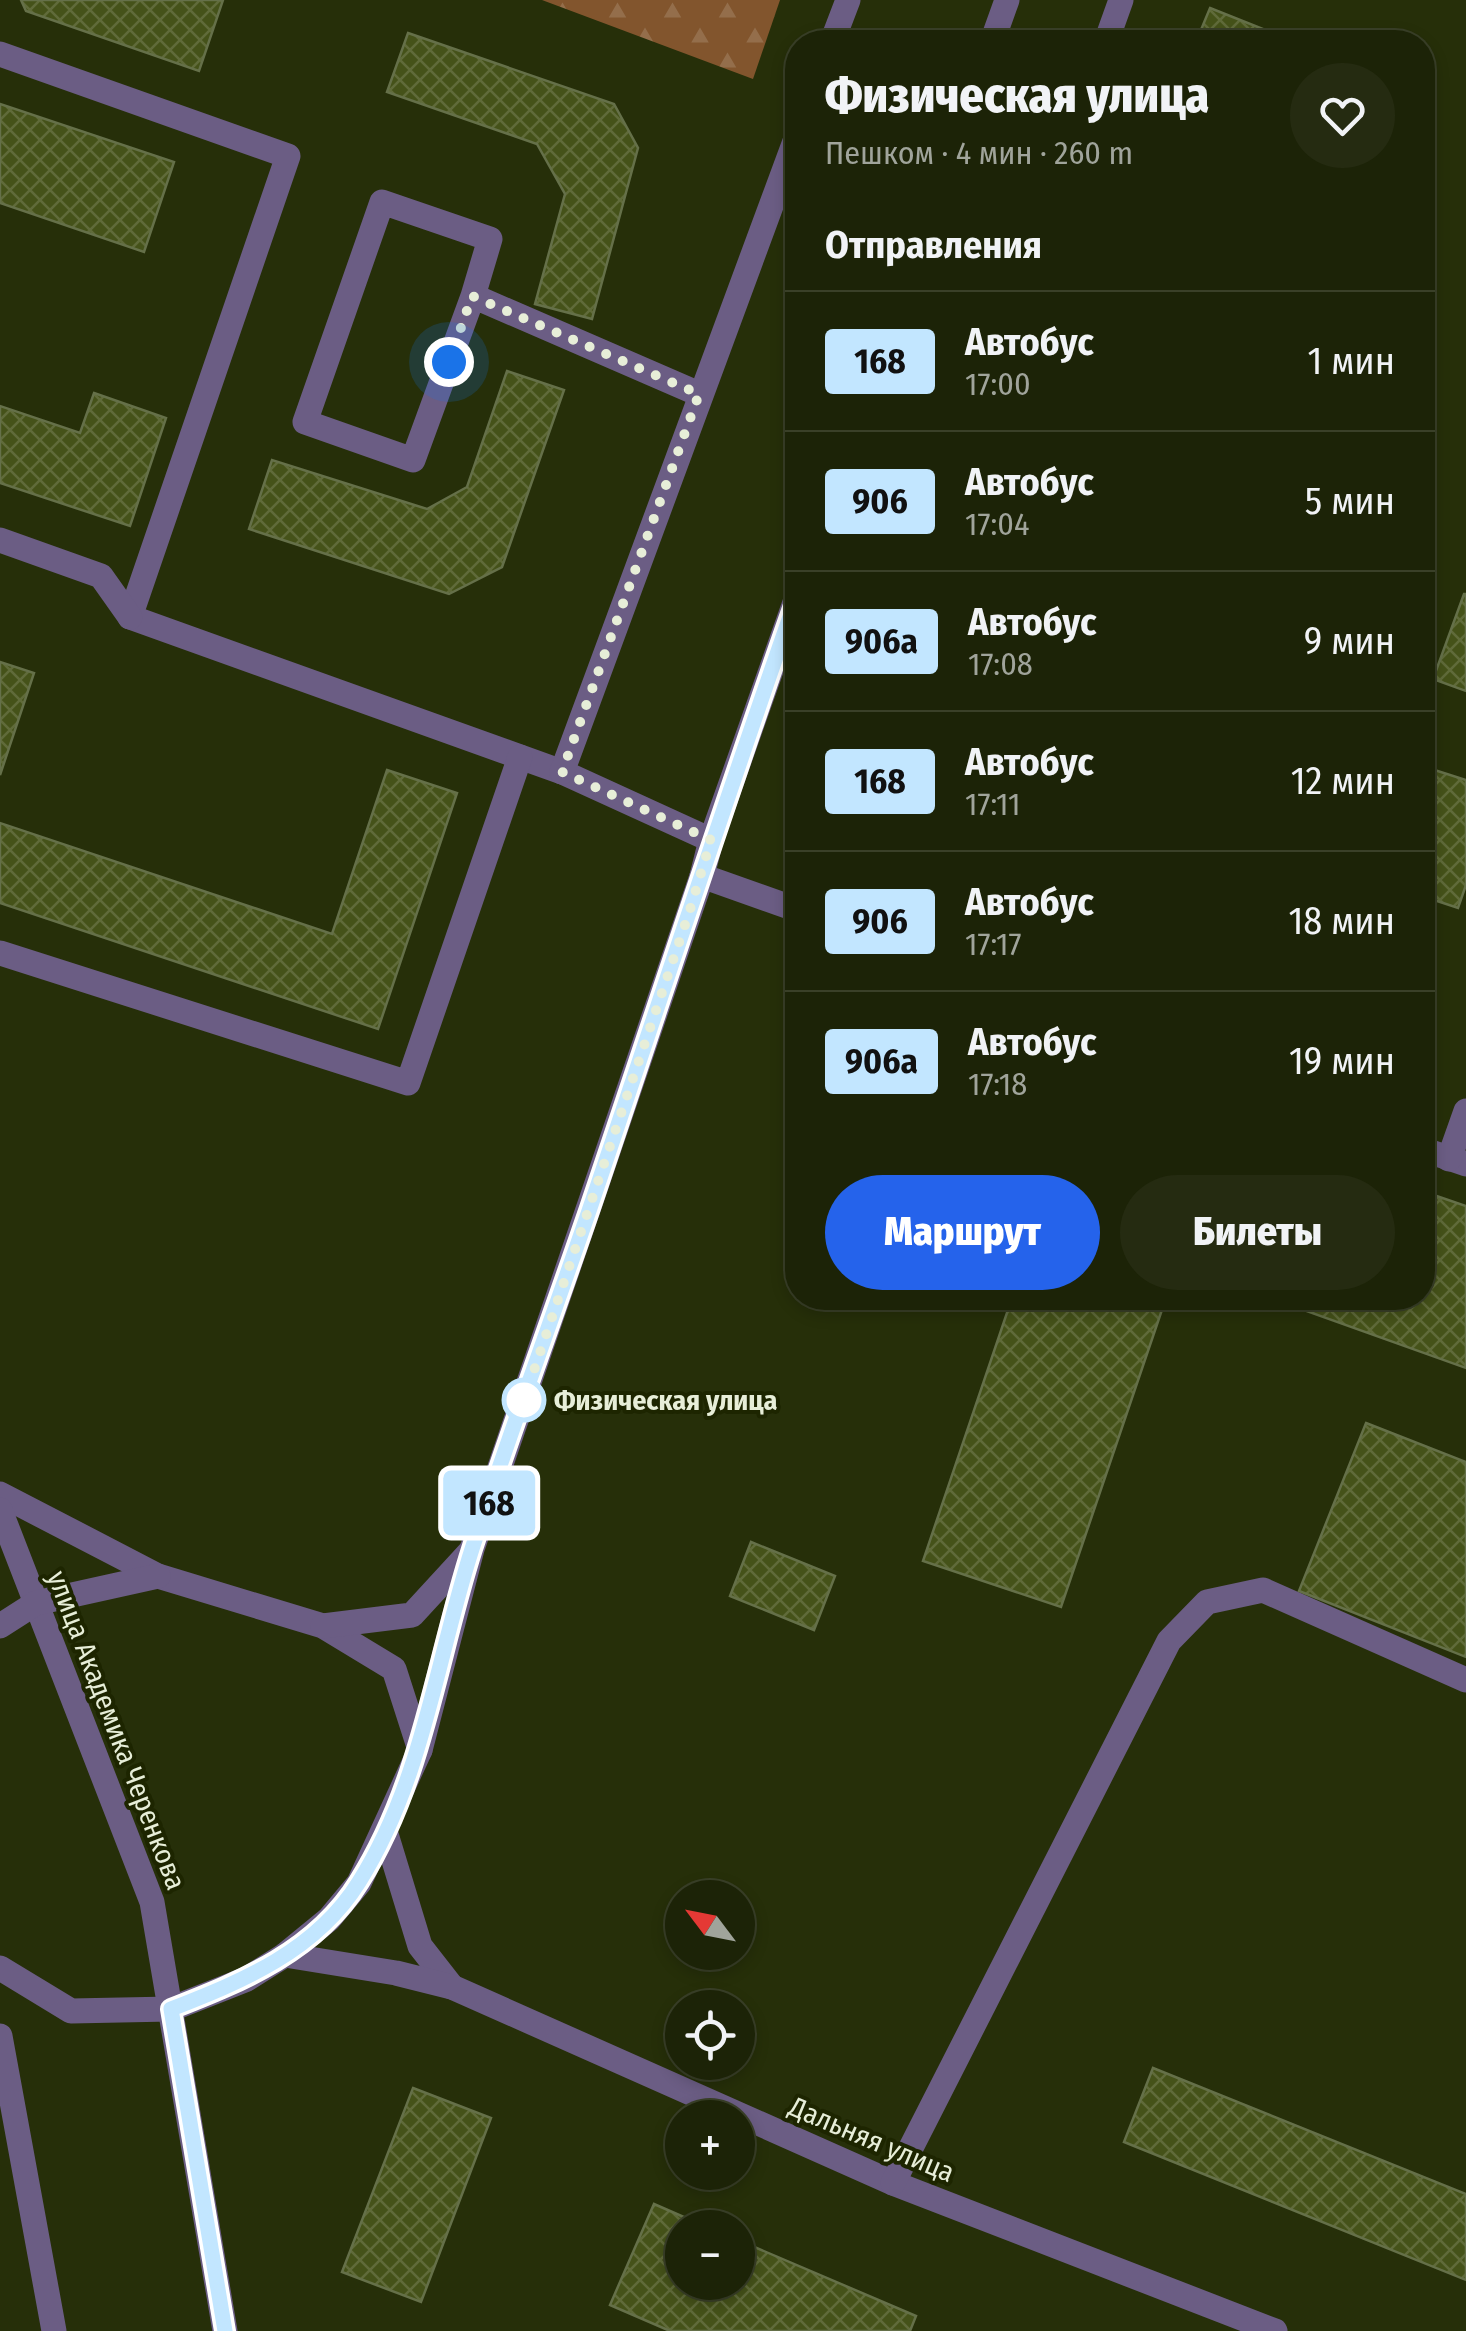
<!DOCTYPE html>
<html lang="ru">
<head>
<meta charset="utf-8">
<style>
	:root { --surface:#1c2307; --page:#252b11; --text:#f1f3f6; --muted:#a0a49b; --line:#3a4028; --accent:#2563eb }
	body { margin:0; font-family:"Fira Sans Condensed",sans-serif; background:var(--page); color:var(--text); height:100vh; display:flex; flex-direction:column; font-size:38px; white-space:nowrap }
	* { box-sizing:border-box; margin:0 }
	p { font-size:32px; color:var(--muted) }
	.icon { flex:none; width:55px; height:55px; fill:none; stroke:currentColor; stroke-width:2; stroke-linecap:round; stroke-linejoin:round }
	.map { position:relative; flex:1; overflow:hidden }
	.drawer { position:absolute; left:785px; top:30px; width:650px; height:1280px; display:flex; flex-direction:column; background:var(--surface); border-radius:40px; box-shadow:0 5px 15px #0003,0 0 0 2px var(--line) }
	.drawer>* { flex:none }
	.badge { padding:0 20px; border-radius:8px; font-size:35px; line-height:65px }
	.needle { width:65px; rotate:302deg }
	.buttons { position:absolute; left:665px; top:1880px; display:grid; gap:20px }
	.buttons a { display:grid; place-items:center; width:90px; height:90px; border-radius:50%; background:var(--surface); box-shadow:0 5px 15px #0003,0 0 0 2px var(--line); font-size:50px }
	.you { position:absolute; width:50px; height:50px; margin:-25px; border:8px solid #fff; border-radius:50%; background:#1a73e8; box-shadow:0 0 0 15px #1a73e833 }
	.map>.badge { position:absolute; translate:-50% -50%; box-shadow:0 0 0 5px #fff }
	h2 { padding:0 40px; font-size:38px; line-height:90px }
	.round { display:grid; place-items:center; flex:none; width:105px; height:105px; border-radius:52px; background:var(--page) }
	.overview { display:flex; align-items:center; justify-content:space-between; height:170px; padding:0 40px }
	h1 { font-size:48px; font-weight:800; line-height:75px }
	.cta { display:flex; gap:20px; margin-top:auto; padding:20px 40px }
	.cta a { flex:1; height:115px; border-radius:60px; background:var(--accent); color:#fff; font-size:40px; font-weight:800; line-height:115px; text-align:center }
	.cta a+a { background:var(--page); color:var(--text) }
	ul { padding:0; list-style:none }
	li { display:flex; align-items:center; gap:30px; height:140px; padding:0 40px; border-top:2px solid var(--line) }
	li div { flex:1 }
	li b { display:block; font-size:38px }
	li em { font-style:normal }
	li .badge { min-width:110px; font-weight:700; text-align:center }
	.map>svg:first-child { display:block }
	.forest { fill:url(#forest-firs) }
	.building { fill:url(#building-cross-hatch); stroke:#657049; stroke-width:2.5 }
	.lines { fill:none; stroke-linecap:round; stroke-linejoin:round }
	.minor { stroke:#6b5d84; stroke-width:25 }
	.line-casing { stroke:#fff; stroke-width:22 }
	.line { stroke:#c2e6ff; stroke-width:15 }
	.walk { stroke:#e7eed8; stroke-width:10; stroke-dasharray:0 18 }
	.stop-dot { fill:#fff; stroke:#c2e6ff; stroke-width:5 }
	.labels { text-anchor:middle; stroke-width:8; stroke-linejoin:round; paint-order:stroke }
	.stop-label { font-size:28px; font-weight:bold; fill:#e7eed8; stroke:#1d2500; text-anchor:start }
	.street-label { font-size:28px; fill:#e7eed8; stroke:#1d2500 }
</style>
</head>
<body>
<div class="map">
<svg width="1466" height="2331" viewBox="0 0 1466 2331">
	<defs>
		<pattern id="forest-firs" width="22" height="20" patternUnits="userSpaceOnUse" patternTransform="scale(2.5)"><rect width="22" height="20" fill="#82552d"/><path d="M5 1l3.5 6h-7zM16 11l3.5 6h-7z" fill="#946e4b"/></pattern>
		<pattern id="building-cross-hatch" width="8" height="8" patternUnits="userSpaceOnUse" patternTransform="scale(2.5)"><rect width="8" height="8" fill="#455219"/><path d="M0 0l8 8M0 8l8-8" fill="none" stroke="#606b3a"/></pattern>
	</defs>
	<rect width="100%" height="100%" fill="#262f09"/>
	<!-- forest -->
	<polygon class="forest" points="542,0 780,0 753,79"/>
	<!-- building -->
	<g class="building">
		<polygon points="21,0 223,0 199,71 26,11"/>
		<polygon points="1210,8 1278,35 1275,42 1196,42"/>
		<polygon points="408,33 614,104 638,148 592,319 535,304 565,194 537,144 387,92"/>
		<polygon points="0,104 174,162 144,252 0,203"/>
		<polygon points="507,371 564,390 502,567 449,594 249,529 272,460 427,509 467,487"/>
		<polygon points="94,393 166,418 130,526 0,483 0,406 80,433"/>
		<polygon points="1464,594 1466,594 1466,691 1433,679"/>
		<polygon points="0,662 34,673 0,775"/>
		<polygon points="1422,766 1466,780 1466,885 1458,908 1422,896"/>
		<polygon points="387,770 457,793 378,1029 0,903 0,823 332,934"/>
		<polygon points="1422,964 1431,966 1422,996"/>
		<polygon points="1422,1191 1466,1206 1466,1368 1270,1298 1422,1298"/>
		<polygon points="1012,1298 1166,1298 1061,1607 923,1561"/>
		<polygon points="1366,1423 1466,1462 1466,1657 1299,1591"/>
		<polygon points="751,1542 835,1576 814,1630 730,1596"/>
		<polygon points="1153,2068 1466,2194 1466,2280 1124,2142"/>
		<polygon points="413,2088 491,2118 421,2302 342,2272"/>
		<polygon points="654,2204 709,2228 682,2228 682,2282 738,2282 738,2240 916,2316 910,2331 670,2331 610,2305"/>
	</g>
	<g class="lines">
		<!-- minor -->
		<g class="minor">
			<polyline points="832,42 848,0"/>
			<polyline points="992,42 1007,0"/>
			<polyline points="1106,42 1121,0"/>
			<polyline points="0,54 288,156 130,617 562,772 711,840"/>
			<polyline points="473,296 413,460 305,422 382,202 490,239 473,296 699,394"/>
			<polyline points="0,540 101,576 130,617"/>
			<polyline points="562,772 798,133"/>
			<polyline points="702,876 798,910"/>
			<polyline points="0,953 408,1083 520,757"/>
			<polyline points="1422,1149 1466,1164"/>
			<polyline points="1449,1159 1466,1111"/>
			<polyline points="0,1494 158,1576 323,1626 394,1669 420,1750"/>
			<polyline points="0,1510 152,1902 225,2331"/>
			<polyline points="0,1626 36,1603 158,1576"/>
			<polyline points="323,1626 412,1615 469,1553"/>
			<polyline points="385,1831 420,1946 452,1987"/>
			<polyline points="285,1955 396,1973 452,1987 893,2183 1275,2331"/>
			<polyline points="0,1968 71,2011 171,2009 247,1979 285,1955 329,1919 359,1883 420,1750 472,1549 702,876 711,840 798,594"/>
			<polyline points="0,2036 54,2331"/>
			<polyline points="893,2183 1169,1641 1207,1602 1263,1590 1466,1680"/>
		</g>
	</g>
	<g class="lines">
		<defs>
			<path id="line" d="M225,2331L171,2009C243,1981 316,1951 359,1882C423,1780 436,1661 472,1549C509,1435 551,1322 590,1208C659,1004 726,798 798,594"/>
		</defs>
		<!-- line casing -->
		<use href="#line" class="line-casing"/>
		<!-- line -->
		<use href="#line" class="line"/>
		<!-- walk -->
		<polyline class="walk" points="449,362 472,296 699,394 562,772 711,840 689,913 524,1400"/>
	</g>
	<!-- markers -->
	<circle class="stop-dot" cx="524" cy="1400" r="20"/>
	<g class="labels">
		<!-- stop labels -->
		<g class="stop-label">
			<text x="554" y="1410">Физическая улица</text>
		</g>
		<!-- street labels -->
		<g class="street-label">
			<text transform="translate(117 1730) rotate(69)" y="10">улица Академика Черенкова</text>
			<text transform="translate(872 2139) rotate(23)" y="10">Дальняя улица</text>
		</g>
	</g>
</svg>
<div class="buttons">
<a><svg class="needle" viewBox="-14 -14 28 28"><path d="M0-13l5 13h-10z" fill="#e53935"/><path d="M0 13l5-13h-10z" fill="#a0a49b"/></svg></a>
<a><svg class="icon" aria-label="locate" viewBox="0 0 24 24"><circle cx="12" cy="12" r="6"/><path d="M12 2v4M12 18v4M2 12h4M18 12h4"/></svg></a>
<a>+</a>
<a>−</a>
</div>
<div class="you" style="left:449px;top:362px"></div>
<b class="badge" style="left:489px;top:1503px;background:#c2e6ff;color:#111">168</b>
<section class="drawer">
<div class="overview"><div><h1>Физическая улица</h1><p>Пешком · 4 мин · 260 m</p></div><a class="round"><svg class="icon" aria-label="heart" viewBox="0 0 24 24"><path d="M12 20l-8-8c-3-5 5-10 8-4 3-6 11-1 8 4z"/></svg></a></div>
<h2>Отправления</h2>
<ul>
<li><span class="badge" style="background:#c2e6ff;color:#111">168</span><div><b>Автобус</b><p>17:00</p></div><em>1 мин</em></li>
<li><span class="badge" style="background:#c2e6ff;color:#111">906</span><div><b>Автобус</b><p>17:04</p></div><em>5 мин</em></li>
<li><span class="badge" style="background:#c2e6ff;color:#111">906а</span><div><b>Автобус</b><p>17:08</p></div><em>9 мин</em></li>
<li><span class="badge" style="background:#c2e6ff;color:#111">168</span><div><b>Автобус</b><p>17:11</p></div><em>12 мин</em></li>
<li><span class="badge" style="background:#c2e6ff;color:#111">906</span><div><b>Автобус</b><p>17:17</p></div><em>18 мин</em></li>
<li><span class="badge" style="background:#c2e6ff;color:#111">906а</span><div><b>Автобус</b><p>17:18</p></div><em>19 мин</em></li>
</ul>
<div class="cta"><a>Маршрут</a><a>Билеты</a></div>
</section>
</div>
</body>
</html>
